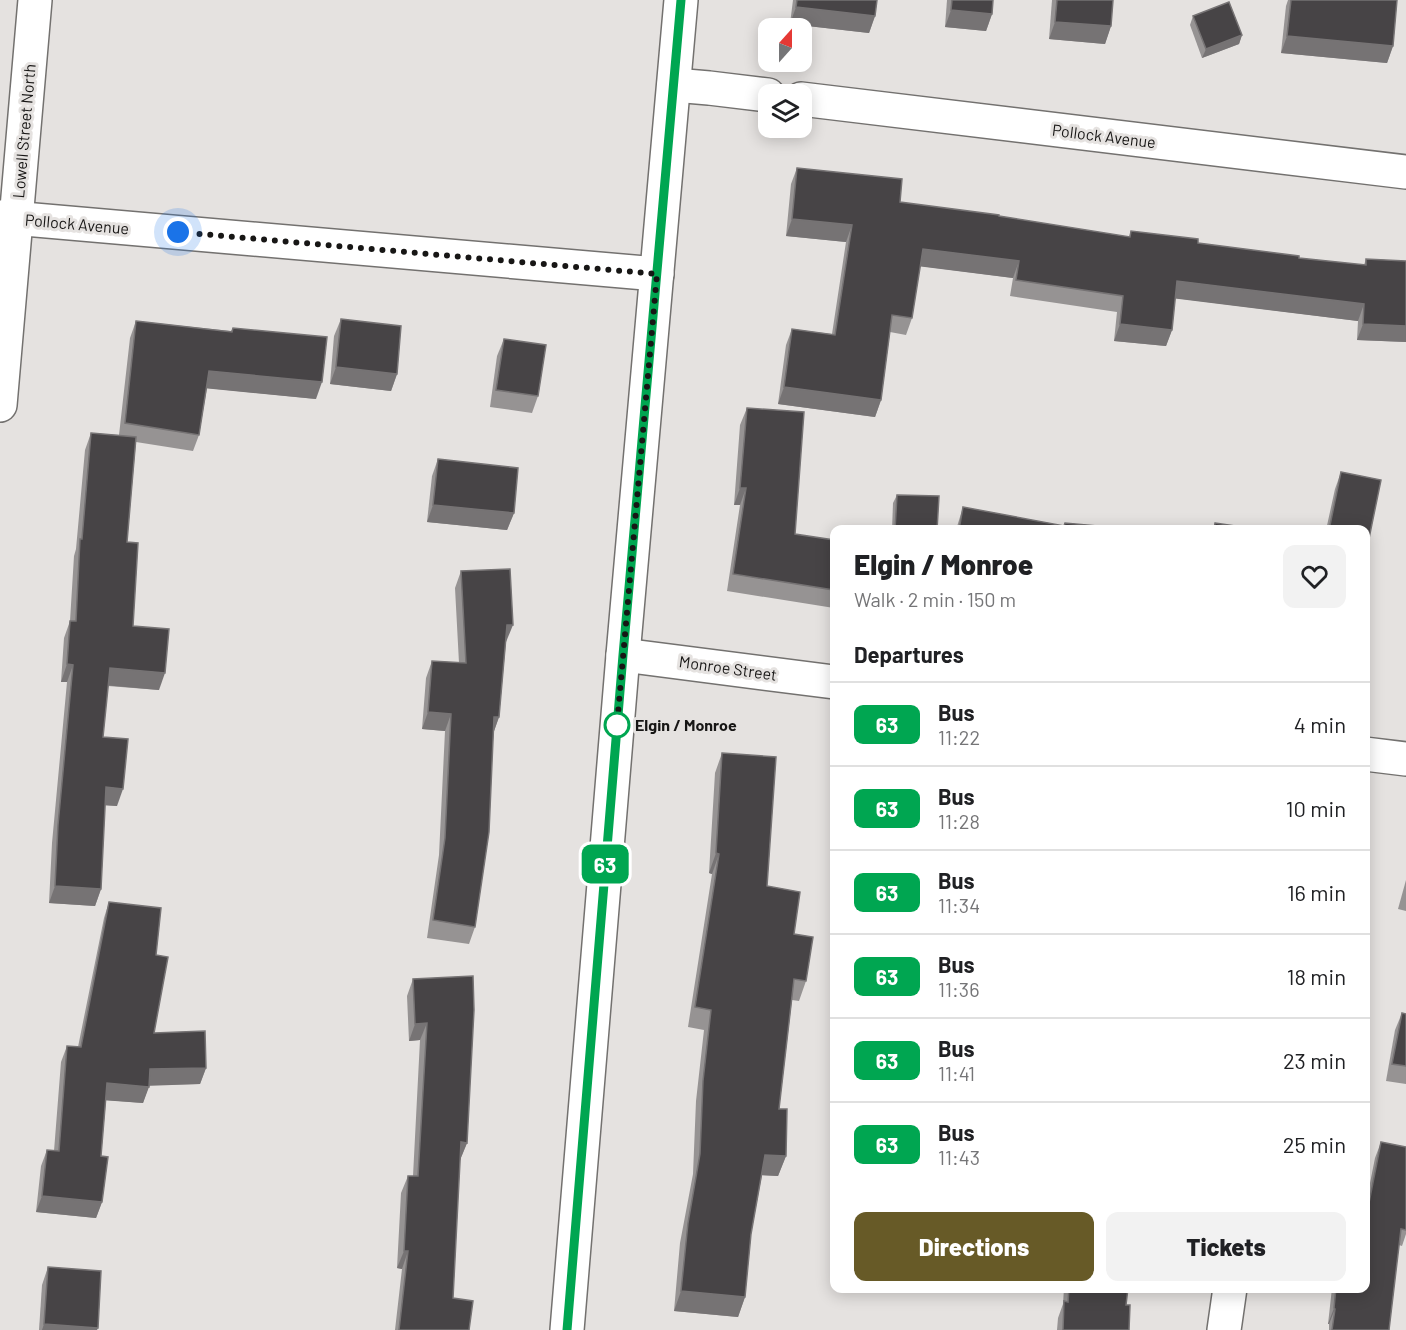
<!DOCTYPE html>
<html lang="en">
<head>
<meta charset="utf-8">
<style>
	:root { --surface:#fff; --page:#f2f2f2; --text:#202124; --muted:#757577; --line:#e0e0e0; --accent:#675a27 }
	body { margin:0; font-family:Barlow,sans-serif; background:var(--page); color:var(--text); height:100vh; display:flex; flex-direction:column; font-size:22px; white-space:nowrap }
	* { box-sizing:border-box; margin:0 }
	p { font-size:20px; color:var(--muted) }
	.icon { flex:none; width:33px; height:33px; fill:none; stroke:currentColor; stroke-width:2; stroke-linecap:round; stroke-linejoin:round }
	.map { position:relative; flex:1; overflow:hidden }
	.details { position:absolute; left:830px; top:525px; width:540px; height:768px; display:flex; flex-direction:column; background:var(--surface); border-radius:12px; box-shadow:0 3px 15px #0003 }
	.details>* { flex:none }
	.badge { padding:0 12px; border-radius:9px; font-size:21px; line-height:39px }
	.needle { width:39px; rotate:21deg }
	.fabs { position:absolute; left:758px; top:18px; display:grid; gap:12px }
	.fabs a { display:grid; place-items:center; width:54px; height:54px; border-radius:12px; background:var(--surface); box-shadow:0 3px 15px #0003; font-size:30px }
	.you { position:absolute; width:30px; height:30px; margin:-15px; border:4px solid #fff; border-radius:50%; background:#1a73e8; box-shadow:0 0 0 9px #1a73e833 }
	.map>.badge { position:absolute; translate:-50% -50%; box-shadow:0 0 0 3px #fff }
	h2 { padding:0 24px; font-size:22px; line-height:54px }
	.round { display:grid; place-items:center; flex:none; width:63px; height:63px; border-radius:12px; background:var(--page) }
	.head { display:flex; align-items:center; justify-content:space-between; height:102px; padding:0 24px }
	h1 { font-size:28px; font-weight:800; line-height:45px }
	.button { display:flex; gap:12px; margin-top:auto; padding:12px 24px }
	.button a { flex:1; height:69px; border-radius:12px; background:var(--accent); color:#fff; font-size:24px; font-weight:800; line-height:69px; text-align:center }
	.button a+a { background:var(--page); color:var(--text) }
	ul { padding:0; list-style:none }
	li { display:flex; align-items:center; gap:18px; height:84px; padding:0 24px; border-top:2px solid var(--line) }
	li div { flex:1 }
	li b { display:block; font-size:22px }
	li em { font-style:normal }
	li .badge { min-width:66px; font-weight:700; text-align:center }
	.map>svg:first-child { display:block }
	.lines { fill:none; stroke-linecap:round; stroke-linejoin:round }
	.minor-casing { stroke:#73716f; stroke-width:36 }
	.minor { stroke:#fff; stroke-width:33 }
	.wall { fill:#969393 }
	.shaded-wall { fill:#767374 }
	.building { fill:#474446; stroke:#767374; stroke-width:1.5 }
	.line-casing { stroke:#fff; stroke-width:14 }
	.line { stroke:#00a651; stroke-width:9 }
	.walk { stroke:#171615; stroke-width:6; stroke-dasharray:0 10.8 }
	.stop-dot { fill:#fff; stroke:#00a651; stroke-width:3 }
	.labels { text-anchor:middle; stroke-width:6; stroke-linejoin:round; paint-order:stroke }
	.street-label { font-size:16px; fill:#171615; stroke:#e5e2e0 }
	.stop-label { font-size:16px; font-weight:bold; fill:#171615; stroke:#e5e2e0; text-anchor:start }
</style>
</head>
<body>
<div class="map">
<svg width="1406" height="1330" viewBox="0 0 1406 1330">
	<rect width="100%" height="100%" fill="#e5e2e0"/>
	<g class="lines">
		<defs>
			<g id="minor">
				<polyline points="674,85 709,88 768,95"/>
				<polyline points="801,99 1406,172"/>
				<polyline points="0,217 657,274"/>
				<polyline points="0,405 35,0"/>
				<polyline points="623,655 834,682"/>
				<polyline points="1365,754 1406,759"/>
				<polyline points="567,1330 623,655 681,0"/>
				<polyline points="1224,1330 1230,1288"/>
			</g>
		</defs>
		<!-- minor casing -->
		<use href="#minor" class="minor-casing"/>
		<!-- minor -->
		<use href="#minor" class="minor"/>
	</g>
	<!-- wall -->
	<g class="wall">
		<polygon points="793,0 877,0 875,16 869,33 790,24"/>
		<polygon points="947,0 993,0 992,14 986,31 945,27"/>
		<polygon points="1052,0 1113,0 1111,26 1105,44 1049,39"/>
		<polygon points="1288,0 1397,0 1393,46 1387,63 1281,53 1286,6"/>
		<polygon points="1193,16 1242,35 1239,44 1202,58 1190,25"/>
		<polygon points="797,168 900,202 999,216 1129,237 1131,231 1198,243 1299,258 1364,265 1366,259 1406,261 1406,342 1357,340 1358,321 1175,298 1172,330 1166,346 1114,341 1117,312 1010,296 1013,278 920,266 912,318 906,335 890,332 881,400 875,417 778,404 786,345 792,329 832,334 846,242 786,236 791,184"/>
		<polygon points="341,319 397,374 391,391 330,384 334,336"/>
		<polygon points="136,321 231,331 233,328 316,399 207,388 199,435 193,451 136,442 127,542 133,626 159,690 108,686 103,737 117,806 105,805 101,889 95,906 49,903 52,843 67,682 61,682 64,638 70,621 74,556 76,549 85,450 91,433 119,435 130,338"/>
		<polygon points="504,339 538,396 532,413 490,407 497,356"/>
		<polygon points="747,408 795,534 834,540 834,608 727,591 740,505 734,505 740,425"/>
		<polygon points="438,459 514,513 507,530 427,522 432,476"/>
		<polygon points="1341,472 1365,530 1326,530 1335,489"/>
		<polygon points="897,495 937,530 892,530 893,503"/>
		<polygon points="963,507 1064,526 1065,523 1142,530 956,530"/>
		<polygon points="461,571 506,642 499,717 494,731 475,927 469,944 427,938 439,855 445,731 422,729 426,678 432,661 459,663 455,588"/>
		<polygon points="722,753 767,886 794,934 806,981 799,1001 792,1000 779,1109 786,1156 778,1176 762,1175 751,1234 745,1297 738,1317 674,1311 680,1243 693,1174 696,1101 704,1030 688,1027 712,874 709,873 715,773"/>
		<polygon points="1406,880 1406,911 1398,909"/>
		<polygon points="109,902 156,955 154,1033 206,1068 200,1084 149,1085 143,1103 106,1100 101,1156 102,1202 96,1218 36,1212 41,1166 47,1150 54,1151 61,1062 67,1046 78,1047 104,918"/>
		<polygon points="413,979 467,1143 460,1160 453,1298 469,1330 395,1330 402,1269 397,1268 401,1193 408,1176 413,1176 420,1040 409,1041 407,996"/>
		<polygon points="1402,1013 1406,1014 1406,1084 1386,1081 1395,1030"/>
		<polygon points="1381,1142 1406,1147 1406,1234 1402,1246 1399,1245 1389,1330 1329,1330 1329,1324 1328,1324 1332,1288 1365,1288 1365,1208 1375,1158"/>
		<polygon points="48,1267 97,1330 39,1330 42,1285"/>
		<polygon points="1064,1288 1128,1288 1126,1305 1129,1330 1057,1330 1058,1318 1063,1304"/>
	</g>
	<!-- shaded-wall -->
	<g class="shaded-wall">
		<polygon points="796,7 875,16 869,33 790,24"/>
		<polygon points="951,10 992,14 986,31 945,27"/>
		<polygon points="1055,22 1111,26 1105,44 1049,39"/>
		<polygon points="1242,35 1239,44 1202,58 1206,49"/>
		<polygon points="1287,36 1393,46 1387,63 1281,53"/>
		<polygon points="792,219 852,225 846,242 786,236"/>
		<polygon points="923,249 1019,261 1013,278 917,266"/>
		<polygon points="1177,281 1364,304 1358,321 1171,298"/>
		<polygon points="1120,324 1172,330 1166,346 1114,341"/>
		<polygon points="1363,324 1406,326 1406,342 1357,340"/>
		<polygon points="336,367 397,374 391,391 330,384"/>
		<polygon points="209,371 322,382 316,399 203,388"/>
		<polygon points="784,387 881,400 875,417 778,404"/>
		<polygon points="740,488 746,488 740,505 734,505"/>
		<polygon points="433,505 514,513 507,530 427,522"/>
		<polygon points="507,625 513,625 506,642 501,642"/>
		<polygon points="67,664 73,665 67,682 61,682"/>
		<polygon points="110,668 165,673 159,690 103,685"/>
		<polygon points="428,712 451,714 445,731 422,729"/>
		<polygon points="494,717 499,717 493,734"/>
		<polygon points="106,787 123,789 117,806 100,805"/>
		<polygon points="716,853 719,854 712,874 709,873"/>
		<polygon points="55,886 101,889 95,906 49,903"/>
		<polygon points="427,1023 420,1040 409,1041 415,1024"/>
		<polygon points="206,1068 200,1084 144,1086 150,1069"/>
		<polygon points="107,1083 149,1087 143,1103 101,1100"/>
		<polygon points="461,1142 467,1143 460,1160 454,1160"/>
		<polygon points="765,1155 786,1156 778,1176 758,1175"/>
		<polygon points="42,1196 102,1202 96,1218 36,1212"/>
		<polygon points="404,1251 408,1251 402,1269 397,1268"/>
		<polygon points="681,1291 745,1297 738,1317 674,1311"/>
		<polygon points="1334,1308 1335,1309 1329,1324 1328,1324"/>
		<polygon points="44,1324 98,1328 97,1330 42,1330"/>
	</g>
	<!-- building -->
	<g class="building">
		<polygon points="797,0 877,0 875,16 796,7"/>
		<polygon points="952,0 993,0 992,14 951,10"/>
		<polygon points="1057,0 1113,0 1111,26 1055,22"/>
		<polygon points="1291,0 1397,0 1393,46 1287,36"/>
		<polygon points="1229,2 1242,35 1206,49 1193,16"/>
		<polygon points="797,168 902,179 900,202 999,215 999,216 1130,237 1131,231 1198,239 1198,243 1299,256 1299,258 1366,265 1366,259 1406,261 1406,326 1363,324 1364,304 1177,281 1172,330 1120,324 1123,296 1016,280 1019,261 923,249 912,318 892,315 881,400 784,387 792,329 835,335 852,225 792,219"/>
		<polygon points="341,319 401,326 397,374 336,367"/>
		<polygon points="136,321 232,332 233,328 327,337 322,382 209,371 199,435 125,423"/>
		<polygon points="504,339 546,345 538,396 496,390"/>
		<polygon points="747,408 804,412 795,534 834,540 834,590 733,574 746,488 740,488"/>
		<polygon points="91,433 136,437 127,542 138,543 133,626 169,629 165,673 110,668 103,737 128,739 123,789 106,787 101,889 55,886 58,825 73,665 67,664 70,621 76,621 80,539 82,539"/>
		<polygon points="438,459 518,468 514,513 433,505"/>
		<polygon points="1341,472 1381,480 1365,558 1365,530 1329,530"/>
		<polygon points="897,495 939,496 937,530 895,530"/>
		<polygon points="963,507 1064,526 1065,523 1142,530 959,530"/>
		<polygon points="1215,523 1255,529 1255,530 1214,530"/>
		<polygon points="510,569 513,625 507,625 499,717 494,717 489,832 475,927 433,920 445,838 451,714 428,712 432,661 466,663 461,571"/>
		<polygon points="722,753 776,757 767,886 800,892 794,934 813,937 806,981 794,979 779,1109 787,1109 786,1156 765,1155 751,1234 745,1297 681,1291 688,1223 700,1154 703,1081 711,1010 695,1007 719,854 716,853"/>
		<polygon points="109,902 161,908 156,955 168,957 154,1033 205,1031 206,1068 150,1069 149,1087 107,1083 101,1156 108,1157 102,1202 42,1196 47,1150 59,1151 67,1046 81,1047"/>
		<polygon points="473,976 474,1010 467,1143 461,1142 453,1298 473,1301 469,1330 399,1330 408,1251 404,1251 408,1176 418,1176 427,1023 415,1024 413,979"/>
		<polygon points="1402,1013 1406,1014 1406,1066 1392,1064"/>
		<polygon points="1381,1142 1406,1147 1406,1230 1401,1229 1389,1330 1332,1330 1335,1309 1334,1308 1336,1288 1365,1288 1365,1223"/>
		<polygon points="48,1267 101,1271 98,1328 44,1324"/>
		<polygon points="1069,1288 1128,1288 1126,1305 1130,1305 1129,1330 1063,1330 1064,1301 1068,1302"/>
	</g>
	<g class="lines">
		<defs>
			<polyline id="line" points="567,1330 623,655 681,0"/>
		</defs>
		<!-- line casing -->
		<use href="#line" class="line-casing"/>
		<!-- line -->
		<use href="#line" class="line"/>
		<!-- walk -->
		<polyline class="walk" points="178,232 657,274 617,725"/>
	</g>
	<!-- markers -->
	<circle class="stop-dot" cx="617" cy="725" r="12"/>
	<g class="labels">
		<!-- street labels -->
		<g class="street-label">
			<text transform="translate(24 131) rotate(-85)" y="6">Lowell Street North</text>
			<text transform="translate(1104 136) rotate(7)" y="6">Pollock Avenue</text>
			<text transform="translate(77 224) rotate(5)" y="6">Pollock Avenue</text>
			<text transform="translate(728 668) rotate(8)" y="6">Monroe Street</text>
		</g>
		<!-- stop labels -->
		<g class="stop-label">
			<text x="635" y="731">Elgin / Monroe</text>
		</g>
	</g>
</svg>
<div class="fabs">
<a><svg class="needle" viewBox="-14 -14 28 28"><path d="M0-13l5 13h-10z" fill="#e53935"/><path d="M0 13l5-13h-10z" fill="#757577"/></svg></a>
<a><svg class="icon" aria-label="layers" viewBox="0 0 24 24"><path d="M12 4l9 5-9 5-9-5zM3 14l9 5 9-5"/></svg></a>
</div>
<div class="you" style="left:178px;top:232px"></div>
<b class="badge" style="left:605px;top:864px;background:#00a651;color:#fff">63</b>
<section class="details">
<div class="head"><div><h1>Elgin / Monroe</h1><p>Walk · 2 min · 150 m</p></div><a class="round"><svg class="icon" aria-label="heart" viewBox="0 0 24 24"><path d="M12 20l-8-8c-3-5 5-10 8-4 3-6 11-1 8 4z"/></svg></a></div>
<h2>Departures</h2>
<ul>
<li><span class="badge" style="background:#00a651;color:#fff">63</span><div><b>Bus</b><p>11:22</p></div><em>4 min</em></li>
<li><span class="badge" style="background:#00a651;color:#fff">63</span><div><b>Bus</b><p>11:28</p></div><em>10 min</em></li>
<li><span class="badge" style="background:#00a651;color:#fff">63</span><div><b>Bus</b><p>11:34</p></div><em>16 min</em></li>
<li><span class="badge" style="background:#00a651;color:#fff">63</span><div><b>Bus</b><p>11:36</p></div><em>18 min</em></li>
<li><span class="badge" style="background:#00a651;color:#fff">63</span><div><b>Bus</b><p>11:41</p></div><em>23 min</em></li>
<li><span class="badge" style="background:#00a651;color:#fff">63</span><div><b>Bus</b><p>11:43</p></div><em>25 min</em></li>
</ul>
<div class="button"><a>Directions</a><a>Tickets</a></div>
</section>
</div>
</body>
</html>
